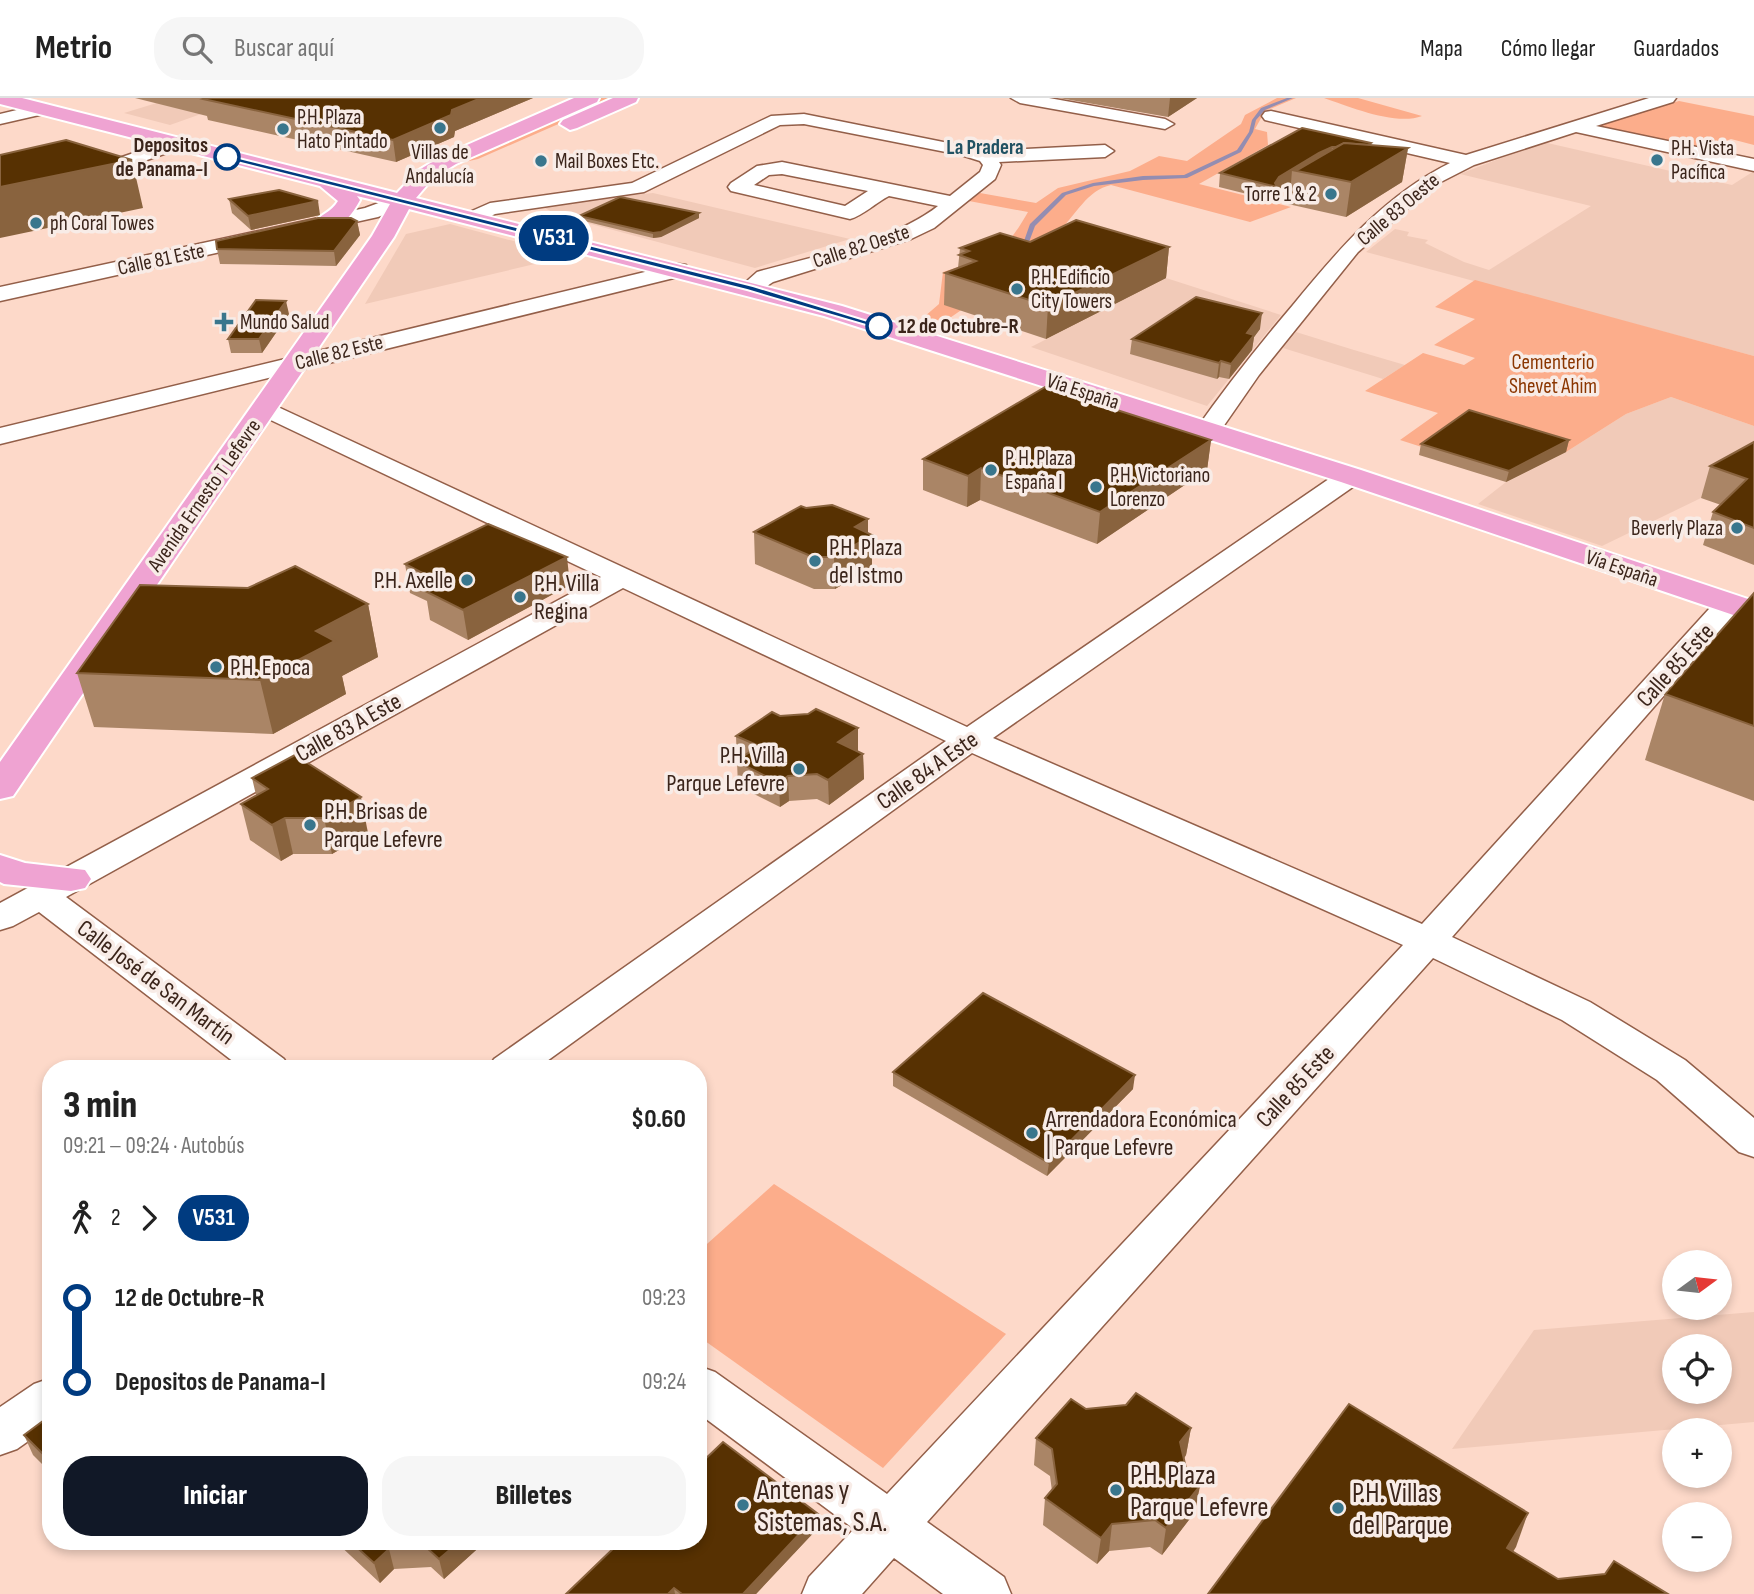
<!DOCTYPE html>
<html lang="es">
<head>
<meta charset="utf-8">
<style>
	:root { --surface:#fff; --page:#f6f6f6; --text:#222; --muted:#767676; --line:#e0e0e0; --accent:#111827 }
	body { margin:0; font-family:"Sofia Sans Condensed",sans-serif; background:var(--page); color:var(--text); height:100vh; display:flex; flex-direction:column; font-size:26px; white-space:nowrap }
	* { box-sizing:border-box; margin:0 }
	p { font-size:23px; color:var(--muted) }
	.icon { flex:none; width:38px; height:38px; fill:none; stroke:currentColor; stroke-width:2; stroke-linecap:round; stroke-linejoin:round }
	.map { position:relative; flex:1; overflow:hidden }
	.sheet { position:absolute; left:42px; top:962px; width:665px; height:490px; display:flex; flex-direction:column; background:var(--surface); border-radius:28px; box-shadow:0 4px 10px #0003 }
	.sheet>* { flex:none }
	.badge { padding:0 14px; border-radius:23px; font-size:24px; line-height:46px }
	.needle { width:46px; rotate:75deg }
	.buttons { position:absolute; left:1662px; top:1152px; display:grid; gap:14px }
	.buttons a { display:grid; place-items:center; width:70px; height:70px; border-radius:50%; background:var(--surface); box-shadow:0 4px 10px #0003; font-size:35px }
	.map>.badge { position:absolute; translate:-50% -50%; box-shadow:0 0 0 4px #fff }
	.legs { display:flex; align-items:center; gap:10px; height:77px; padding:0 21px; font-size:23px }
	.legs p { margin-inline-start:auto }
	.headline { display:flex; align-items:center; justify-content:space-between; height:119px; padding:0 21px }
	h1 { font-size:38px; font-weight:800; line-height:52px }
	.button { display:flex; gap:14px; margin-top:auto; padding:14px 21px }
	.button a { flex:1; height:80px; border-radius:28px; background:var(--accent); color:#fff; font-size:28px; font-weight:800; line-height:80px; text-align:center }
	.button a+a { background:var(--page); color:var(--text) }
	ul { padding:0 21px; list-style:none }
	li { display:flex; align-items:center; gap:24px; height:84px; font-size:26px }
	li i { display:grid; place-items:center; width:10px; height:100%; margin:0 9px; background:currentColor }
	li i::after { content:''; width:18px; height:18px; margin:-9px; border:5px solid; border-radius:50%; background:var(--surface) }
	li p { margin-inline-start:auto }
	li:first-child i { background:linear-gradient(#0000 50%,currentColor 0) }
	li:last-child i { background:linear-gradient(currentColor 50%,#0000 0) }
	header { display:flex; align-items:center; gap:42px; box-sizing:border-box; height:98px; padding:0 35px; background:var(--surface); border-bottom:2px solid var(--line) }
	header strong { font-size:33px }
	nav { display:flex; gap:38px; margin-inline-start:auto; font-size:24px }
	.search { width:490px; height:63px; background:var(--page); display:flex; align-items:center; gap:18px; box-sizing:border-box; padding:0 24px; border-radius:28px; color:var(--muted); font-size:26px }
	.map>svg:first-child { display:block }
	.built { fill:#f1cab8; fill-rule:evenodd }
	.green { fill:#fcad8b }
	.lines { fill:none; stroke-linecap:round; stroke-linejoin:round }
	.stream { fill:#948db1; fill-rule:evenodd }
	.minor-casing { stroke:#935f49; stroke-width:3 }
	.major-casing { stroke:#fff; stroke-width:4 }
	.minor { fill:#fff; fill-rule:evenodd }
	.major { fill:#efa3d2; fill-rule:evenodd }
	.wall { fill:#aa8566 }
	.shaded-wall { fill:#89633e }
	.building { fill:#573102; stroke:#89633e; stroke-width:2 }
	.line-1 { fill:#003b80; stroke:#fff; stroke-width:2 }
	.poi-dot { fill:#39768d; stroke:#f8ece7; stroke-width:2.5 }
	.stop-1-dot { fill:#fff; stroke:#003b80; stroke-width:3.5 }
	.labels { text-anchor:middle; stroke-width:7; stroke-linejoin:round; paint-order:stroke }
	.far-poi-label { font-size:21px; fill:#3b251b; stroke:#f8ece7; text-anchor:start }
	.far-stop-label { font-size:21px; font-weight:bold; fill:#3b251b; stroke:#f8ece7; text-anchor:end }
	.far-neighbourhood-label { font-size:21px; font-weight:bold; fill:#205263; stroke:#f8ece7 }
	.far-street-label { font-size:21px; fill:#3b251b; stroke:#f8ece7 }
	.far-park-label { font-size:21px; fill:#8b3601; stroke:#f8ece7 }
	.poi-label { font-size:24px; fill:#3b251b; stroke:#f8ece7; text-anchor:start }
	.street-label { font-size:24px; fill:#3b251b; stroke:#f8ece7 }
	.near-poi-label { font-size:28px; fill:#3b251b; stroke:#f8ece7; text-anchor:start }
</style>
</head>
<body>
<header>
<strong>Metrio</strong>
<div class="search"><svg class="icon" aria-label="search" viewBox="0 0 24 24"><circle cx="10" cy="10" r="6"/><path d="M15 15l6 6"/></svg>Buscar aquí</div>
<nav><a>Mapa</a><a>Cómo llegar</a><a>Guardados</a></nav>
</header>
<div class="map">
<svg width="1754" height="1496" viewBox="0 0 1754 1496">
	<rect width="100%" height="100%" fill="#fdd9c9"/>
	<!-- built -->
	<g class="built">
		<polygon points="173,0 246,0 170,27 124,15"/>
		<polygon points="1543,44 1732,87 1754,73 1754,258 1366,154 1395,131 1409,134 1407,138 1428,142 1425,145 1464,164 1489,172 1591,108 1460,76"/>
		<polygon points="653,95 850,141 755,170 557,117 540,107"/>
		<polygon points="450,126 569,158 365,206 406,136"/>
		<polygon points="1166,180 1281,217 1207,308 1031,249"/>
		<polygon points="1296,234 1354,252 1405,267 1383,281 1283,250"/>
		<polygon points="1671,299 1754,328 1754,368 1701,400 1602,448 1478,406 1506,384 1566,354 1626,316"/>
		<path d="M1754,1214V1324L1452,1351L1534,1232ZM1675,1248H1720V1293H1675Z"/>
	</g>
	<!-- green -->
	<g class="green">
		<polygon points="601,0 618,0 478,61 456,66 464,59"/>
		<path d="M1277,0H1296L1265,13L1255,31L1267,34L1268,47L1199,86L1291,109L1250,124L1111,87C1087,92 1076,117 1059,133C1024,165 984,197 944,224L924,219L939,206L943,174C993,157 1001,161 1028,114L969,103L980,95L1036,105L1058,90L1130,73L1159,58L1187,63L1241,26L1245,17Z"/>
		<path d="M1324,0H1358L1422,18C1396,28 1350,9 1324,0Z"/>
		<polygon points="1679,3 1754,18 1754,47 1731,41 1703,52 1595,27"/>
		<polygon points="1475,182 1754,258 1754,328 1671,299 1626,316 1566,354 1428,351 1400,342 1438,315 1365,293 1423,255 1464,267 1475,260 1434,247 1475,221 1435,209"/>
		<polygon points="774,1086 1006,1236 883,1370 698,1238 698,1154"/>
	</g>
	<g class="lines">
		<!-- stream -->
		<polygon class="stream" points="1287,0 1293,0 1265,12 1256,22 1253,34 1241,54 1187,80 1143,82 1094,88 1066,97 1035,128 1029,144 1024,143 1030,126 1062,95 1093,85 1143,78 1184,77 1237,52 1249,34 1252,22 1261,10"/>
		<defs>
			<g id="minor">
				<polygon points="1011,0 1049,0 1165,21 1174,26 1165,31 1020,5"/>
				<path d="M1649,0H1676L1673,4L1596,28L1754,61V73L1576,34L1474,67L1433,88L1358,154L1259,277L1216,339L1207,342L1198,339L1194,334C1225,290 1258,248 1293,207C1338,152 1385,97 1450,65L1265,22L1262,18L1265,14L1271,13L1466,57Z"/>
				<polygon points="42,6 51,11 48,15 0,26 0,16"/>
				<path d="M804,16L988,53L1105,47L1114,53L1105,59L999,64L1001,67L995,81L934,130L911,141L773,184C762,191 756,198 742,195L739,190L757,174C814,158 892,144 938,108L889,98C877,104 862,118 850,121L731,93L728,89L731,85L757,68L782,64L950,98L980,74L983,67L980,63L961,57L804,26L780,27L644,94L495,116L479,124H465L462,120L465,116L490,105L632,85L771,18ZM782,76L868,93L845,108L754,87L769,77Z"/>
				<polygon points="175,41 184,46 181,50 79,86 0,105 0,93 66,78"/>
				<polygon points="403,96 413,102 410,106 378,119 0,203 0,189 365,110"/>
				<polygon points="678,166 686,167 689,172 686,177 0,346 0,330"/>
				<polygon points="265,303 967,629 1342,372 1351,370 1360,372 1364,378 1360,384 993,640 1422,826 1719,500 1729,497 1739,500 1744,506 1739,512 1452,839 1590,904 1685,962 1754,1020 1754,1059 1739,1054 1657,982 1562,922 1433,860 927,1424 1004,1479 1011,1496 943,1496 894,1460 862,1496 802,1496 809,1479 854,1431 698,1315 698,1268 715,1274 887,1396 1403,847 972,655 536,971 488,971 494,961 946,643 623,490 66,799 284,961 290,971 243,971 39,814 13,828 0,832 0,805 601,479 256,315 253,310 256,305"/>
				<polygon points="51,1280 51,1327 17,1351 0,1357 0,1309 34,1286"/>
			</g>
			<g id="major">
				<path d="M0,0H22L397,95L419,72L442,58L574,0H599L597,4L456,66L433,80L416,100L842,208L1361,372L1754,503V524L1341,384L824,218L409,111L394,139L13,698L0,701V664L372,138L390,106L357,98L360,102C351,119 338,136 316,131L313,126C320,116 331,115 338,103L320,88L0,6Z"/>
				<polygon points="613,0 638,0 636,4 577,30 570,32 560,26 563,22"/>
				<polygon points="0,757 25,765 85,772 91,781 85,790 71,793 4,786 0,784"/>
			</g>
		</defs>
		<!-- minor casing -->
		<use href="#minor" class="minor-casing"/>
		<!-- major casing -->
		<use href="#major" class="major-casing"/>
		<!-- minor -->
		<use href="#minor" class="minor"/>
		<!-- major -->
		<use href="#major" class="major"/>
	</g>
	<!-- wall -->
	<g class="wall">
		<polygon points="135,0 533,0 455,33 454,39 396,64 208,22 207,18"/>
		<polygon points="1059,0 1197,0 1168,19"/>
		<polygon points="1302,30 1371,45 1371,47 1408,50 1402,84 1346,119 1288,106 1291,85 1278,93 1275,103 1219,89 1220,75"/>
		<polygon points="229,101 320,117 251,132 232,115"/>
		<polygon points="579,118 699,120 661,139 653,140 580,122"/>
		<polygon points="357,123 360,137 336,168 220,166 217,151"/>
		<polygon points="1030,144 1169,149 1166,180 1046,241 944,207 945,175 958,170 960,150"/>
		<polygon points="289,216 262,255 231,255 228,241"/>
		<polygon points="1260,231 1254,239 1252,252 1229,281 1219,279 1217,281 1130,256 1132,241"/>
		<polygon points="1211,342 1207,372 1097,446 980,402 967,409 923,392 923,361"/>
		<polygon points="1569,342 1566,354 1506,384 1419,357 1421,346"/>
		<polygon points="1754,344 1754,467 1703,447 1713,414 1721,407 1701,400 1710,368"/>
		<polygon points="806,410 868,421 868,435 872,437 872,469 835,491 814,491 755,466 754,434"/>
		<polygon points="405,466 570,487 468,542 430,522 427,503 410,495"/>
		<polygon points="1754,495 1754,703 1645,662 1665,596"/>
		<polygon points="368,506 378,559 342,578 346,596 273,636 94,629 77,575"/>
		<polygon points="780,618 858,630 858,654 863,656 864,681 829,707 817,701 789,703 780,709 738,688 736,638"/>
		<polygon points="252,680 368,735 332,756 293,756 281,763 250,742 241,706 256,697"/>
		<polygon points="893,974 1133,991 1047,1078 893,988"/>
		<polygon points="1086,1311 1191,1330 1186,1357 1184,1361 1195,1414 1162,1457 1150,1449 1109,1453 1097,1466 1043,1427 1045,1400 1052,1393 1050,1378 1034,1367 1036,1340"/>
		<polygon points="51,1317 51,1375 33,1357 24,1337"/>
		<polygon points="818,1430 756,1496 566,1496"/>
		<polygon points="336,1444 485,1444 444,1481 431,1469 394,1471 380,1485"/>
	</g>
	<!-- shaded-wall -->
	<g class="shaded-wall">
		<polygon points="481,0 533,0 455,33 454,39 396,64 393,42 452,12"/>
		<polygon points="1170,0 1197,0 1168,19"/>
		<polygon points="1332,49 1330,62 1306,75 1292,72 1291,85 1276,94 1277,89 1275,85 1279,79 1319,55"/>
		<polygon points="1408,50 1402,84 1346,119 1351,84"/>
		<polygon points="132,62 143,110 0,140 0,89"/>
		<polygon points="318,103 320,117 251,132 248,118"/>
		<polygon points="699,115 699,120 661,139 653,140 653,135"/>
		<polygon points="357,123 360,137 336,168 334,153"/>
		<polygon points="1169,149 1166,180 1046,241 1048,208"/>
		<polygon points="286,203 289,216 262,255 259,241"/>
		<polygon points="1262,215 1260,231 1254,239 1252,252 1229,281 1231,266 1247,235"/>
		<polygon points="1221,263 1219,279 1217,281 1219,265"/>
		<polygon points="1211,342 1207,372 1097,446 1100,414"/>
		<polygon points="1569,342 1566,354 1506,384 1509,373"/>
		<polygon points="981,370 980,402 967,409 968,378"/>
		<polygon points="868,421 868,439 872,437 872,469 835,491 834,459 855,429"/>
		<polygon points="567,459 570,487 468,542 463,512"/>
		<polygon points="368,506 378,559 342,578 346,596 273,636 260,582 316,533"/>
		<polygon points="858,630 858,655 838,644"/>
		<polygon points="863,656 864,681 829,707 828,682"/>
		<polygon points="788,678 789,703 780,709 779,685"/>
		<polygon points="361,699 368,735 332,756 324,720"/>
		<polygon points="285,720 293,756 281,763 272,727"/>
		<polygon points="1135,977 1133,991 1047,1078 1049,1065"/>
		<polygon points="1191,1330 1186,1357 1175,1371 1180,1344"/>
		<polygon points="1200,1388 1195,1414 1162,1457 1166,1430"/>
		<polygon points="1528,1415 1516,1449 1494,1484 1507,1450"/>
		<polygon points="818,1416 818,1430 756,1496 743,1496"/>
		<polygon points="1112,1426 1109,1453 1097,1466 1101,1440"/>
		<polygon points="459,1444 485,1444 444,1481 439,1461"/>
		<polygon points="389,1451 394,1471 380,1485 374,1465"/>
		<polygon points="674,1490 675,1496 668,1496"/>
	</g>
	<!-- building -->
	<g class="building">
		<polygon points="206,0 481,0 452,12 451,17 393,42 203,1"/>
		<polygon points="1302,30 1371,45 1368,47 1344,45 1336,49 1332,49 1319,55 1279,79 1275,85 1277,89 1220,75"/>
		<polygon points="66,42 132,62 0,89 0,57"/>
		<polygon points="1344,45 1408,50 1351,84 1292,72 1299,71"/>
		<polygon points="279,92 318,103 248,118 229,101"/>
		<polygon points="620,99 699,115 661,134 653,135 579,118"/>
		<polygon points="318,120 351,120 357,123 334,153 217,151 216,143"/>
		<polygon points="1076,122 1169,149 1048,208 945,175 976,163 959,157 969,153 960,150 1000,135 1030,144"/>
		<polygon points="1196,199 1262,215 1247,235 1254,237 1231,266 1221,263 1219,265 1132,241"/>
		<polygon points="256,202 286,203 259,241 228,241"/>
		<polygon points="1045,289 1211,342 1100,414 981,370 968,378 923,361"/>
		<polygon points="1469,312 1569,342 1509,373 1421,346"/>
		<polygon points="1754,344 1754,430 1713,414 1747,381 1710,368"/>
		<polygon points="832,407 868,421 855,429 872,437 834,459 813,459 754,434 801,408 806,410"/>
		<polygon points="488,426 567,459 463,512 425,493 442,485 405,466"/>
		<polygon points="295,468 368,506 316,533 335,543 260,582 77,575 140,487 248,490"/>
		<polygon points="1754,495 1754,628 1665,596"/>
		<polygon points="816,611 858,630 838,644 863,656 828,682 817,676 788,678 779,685 736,663 759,648 736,638 772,614 780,618 808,616"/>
		<polygon points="295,657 361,699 324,720 285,720 272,727 241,706 268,691 252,680"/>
		<polygon points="983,895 1135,977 1049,1065 893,974"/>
		<polygon points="1136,1295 1191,1330 1180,1344 1188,1379 1200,1388 1166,1430 1155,1422 1112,1426 1101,1440 1045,1400 1057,1386 1052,1351 1036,1340 1071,1301 1086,1311 1126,1307"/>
		<polygon points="1349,1306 1528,1415 1507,1450 1558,1481 1605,1476 1614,1463 1668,1496 1208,1496"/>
		<polygon points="51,1317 51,1364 24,1337"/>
		<polygon points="723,1344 818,1416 743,1496 682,1496 674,1490 668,1496 566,1496 620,1444 698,1444 698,1368"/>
		<polygon points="351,1444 459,1444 439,1461 426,1449 389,1451 374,1465"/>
	</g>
	<!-- line-1 -->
	<polygon class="line-1" points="227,57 753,188 884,228 876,230 747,192 225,61"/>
	<!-- markers -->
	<g class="poi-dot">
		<circle cx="440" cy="30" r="7"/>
		<circle cx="283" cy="31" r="7"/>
		<circle cx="1657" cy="62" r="7"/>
		<circle cx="541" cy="63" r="7"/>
		<circle cx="1331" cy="96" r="7"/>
		<circle cx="36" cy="125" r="7"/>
		<circle cx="1017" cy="191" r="7"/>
		<path d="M220.5 213.5h7v7h7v7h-7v7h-7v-7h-7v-7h7z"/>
		<circle cx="991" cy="372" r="7"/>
		<circle cx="1096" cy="389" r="7"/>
		<circle cx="1737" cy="430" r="7"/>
		<circle cx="815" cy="463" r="7"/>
		<circle cx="467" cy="482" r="7"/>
		<circle cx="520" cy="499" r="7"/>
		<circle cx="216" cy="569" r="7"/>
		<circle cx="799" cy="671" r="7"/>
		<circle cx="310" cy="727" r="7"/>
		<circle cx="1032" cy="1035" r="7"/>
		<circle cx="1116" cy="1392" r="7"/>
		<circle cx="743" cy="1407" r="7"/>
		<circle cx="1338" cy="1410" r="7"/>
	</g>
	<g class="stop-1-dot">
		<circle cx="227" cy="59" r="12"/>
		<circle cx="879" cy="228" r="12"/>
	</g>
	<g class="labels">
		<!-- far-poi labels -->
		<g class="far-poi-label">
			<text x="297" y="26">P.H. Plaza<tspan x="297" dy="24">Hato Pintado</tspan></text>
			<text x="1671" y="57">P.H. Vista<tspan x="1671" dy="24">Pacífica</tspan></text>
			<text x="440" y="61" text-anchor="middle">Villas de<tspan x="440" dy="24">Andalucía</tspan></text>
			<text x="555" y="70">Mail Boxes Etc.</text>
			<text x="1317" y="103" text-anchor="end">Torre 1 &amp; 2</text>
			<text x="50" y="132">ph Coral Towes</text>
			<text x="1031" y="186">P.H. Edificio<tspan x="1031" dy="24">City Towers</tspan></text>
			<text x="240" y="231">Mundo Salud</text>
			<text x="1005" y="367">P. H. Plaza<tspan x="1005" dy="24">España I</tspan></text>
			<text x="1110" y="384">P.H. Victoriano<tspan x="1110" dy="24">Lorenzo</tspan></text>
			<text x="1723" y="437" text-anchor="end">Beverly Plaza</text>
		</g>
		<!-- far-stop labels -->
		<g class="far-stop-label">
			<text x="208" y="54">Depositos<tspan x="208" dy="24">de Panama-I</tspan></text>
			<text x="898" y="235" text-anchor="start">12 de Octubre-R</text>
		</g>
		<!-- far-neighbourhood labels -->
		<g class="far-neighbourhood-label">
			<text x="985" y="56">La Pradera</text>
		</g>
		<!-- far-street labels -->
		<g class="far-street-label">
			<text transform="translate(1398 111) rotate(-40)" y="7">Calle 83 Oeste</text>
			<text transform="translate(861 148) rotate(-18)" y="7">Calle 82 Oeste</text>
			<text transform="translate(161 161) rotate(-12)" y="7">Calle 81 Este</text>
			<text transform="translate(339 254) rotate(-14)" y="7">Calle 82 Este</text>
			<text transform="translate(1083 293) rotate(18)" y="7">Vía España</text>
			<text transform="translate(204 397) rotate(-55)" y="7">Avenida Ernesto T Lefevre</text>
			<text transform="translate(1622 470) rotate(19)" y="7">Vía España</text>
		</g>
		<!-- far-park labels -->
		<g class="far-park-label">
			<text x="1553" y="271">Cementerio<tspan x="1553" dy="24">Shevet Ahim</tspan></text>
		</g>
		<!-- poi labels -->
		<g class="poi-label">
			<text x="829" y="457">P.H. Plaza<tspan x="829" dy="28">del Istmo</tspan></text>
			<text x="453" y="490" text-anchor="end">P.H. Axelle</text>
			<text x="534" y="493">P.H. Villa<tspan x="534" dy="28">Regina</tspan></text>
			<text x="230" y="577">P.H. Epoca</text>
			<text x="785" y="665" text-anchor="end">P.H. Villa<tspan x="785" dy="28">Parque Lefevre</tspan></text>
			<text x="324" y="721">P.H. Brisas de<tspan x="324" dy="28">Parque Lefevre</tspan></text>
			<text x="1046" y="1029">Arrendadora Económica<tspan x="1046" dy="28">| Parque Lefevre</tspan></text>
		</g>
		<!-- street labels -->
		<g class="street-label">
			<text transform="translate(1675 567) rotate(-48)" y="8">Calle 85 Este</text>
			<text transform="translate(348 629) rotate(-29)" y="8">Calle 83 A Este</text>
			<text transform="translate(927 672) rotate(-35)" y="8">Calle 84 A Este</text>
			<text transform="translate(156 884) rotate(37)" y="8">Calle José de San Martín</text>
			<text transform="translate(1295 988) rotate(-47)" y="8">Calle 85 Este</text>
		</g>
		<!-- near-poi labels -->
		<g class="near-poi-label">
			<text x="1130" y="1386">P.H. Plaza<tspan x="1130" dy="32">Parque Lefevre</tspan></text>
			<text x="757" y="1401">Antenas y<tspan x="757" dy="32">Sistemas, S.A.</tspan></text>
			<text x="1352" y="1404">P.H. Villas<tspan x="1352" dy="32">del Parque</tspan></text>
		</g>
	</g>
</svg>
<div class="buttons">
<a><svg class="needle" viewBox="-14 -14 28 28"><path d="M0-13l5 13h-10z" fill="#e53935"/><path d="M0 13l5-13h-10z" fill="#767676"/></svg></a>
<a><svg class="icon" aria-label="locate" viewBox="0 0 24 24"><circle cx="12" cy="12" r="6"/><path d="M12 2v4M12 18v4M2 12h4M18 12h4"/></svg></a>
<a>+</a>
<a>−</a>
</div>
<b class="badge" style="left:554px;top:140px;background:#003b80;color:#fff">V531</b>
<section class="sheet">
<div class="headline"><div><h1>3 min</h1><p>09:21 – 09:24 · Autobús</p></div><b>$0.60</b></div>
<div class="legs"><svg class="icon" aria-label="walk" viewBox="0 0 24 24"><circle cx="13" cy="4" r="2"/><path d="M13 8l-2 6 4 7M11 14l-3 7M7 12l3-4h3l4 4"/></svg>2<svg class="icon" aria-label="forward" viewBox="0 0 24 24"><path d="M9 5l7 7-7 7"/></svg><b class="badge" style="background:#003b80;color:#fff">V531</b></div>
<ul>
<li><i style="color:#003b80"></i><b>12 de Octubre-R</b><p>09:23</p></li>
<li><i style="color:#003b80"></i><b>Depositos de Panama-I</b><p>09:24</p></li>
</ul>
<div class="button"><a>Iniciar</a><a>Billetes</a></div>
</section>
</div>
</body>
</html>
